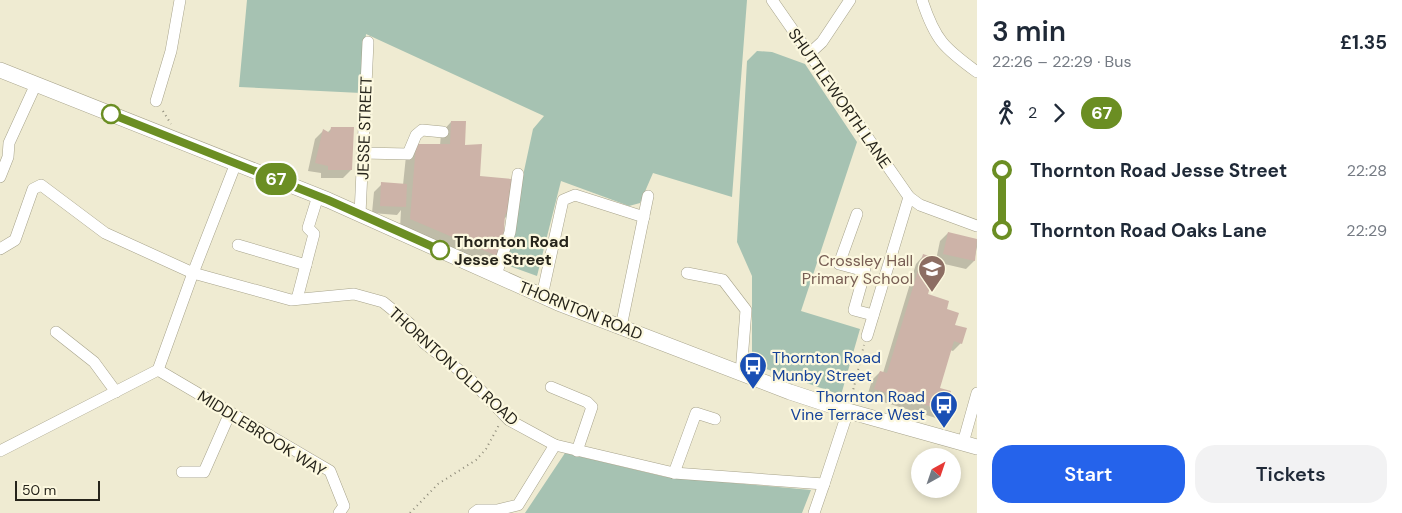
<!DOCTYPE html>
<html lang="en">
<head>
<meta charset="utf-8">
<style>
	:root { --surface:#fff; --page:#f2f2f3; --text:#1f2937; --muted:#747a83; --accent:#2563eb }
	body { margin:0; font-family:"DM Sans",sans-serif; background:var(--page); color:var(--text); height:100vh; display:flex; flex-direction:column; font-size:19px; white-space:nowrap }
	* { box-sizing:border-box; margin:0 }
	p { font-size:16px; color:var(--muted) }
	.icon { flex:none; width:28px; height:28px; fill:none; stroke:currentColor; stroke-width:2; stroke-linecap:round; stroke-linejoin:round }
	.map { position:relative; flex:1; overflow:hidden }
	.drawer { display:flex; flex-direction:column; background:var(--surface); width:425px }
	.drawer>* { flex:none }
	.badge { padding:0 10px; border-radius:16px; font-size:18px; line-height:32px }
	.needle { width:32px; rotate:40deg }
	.tools { position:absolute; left:911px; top:448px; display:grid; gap:10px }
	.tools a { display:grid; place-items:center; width:50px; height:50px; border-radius:50%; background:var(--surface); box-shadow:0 2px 8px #0003; font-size:25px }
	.scale { position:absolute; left:15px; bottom:12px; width:85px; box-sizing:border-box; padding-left:5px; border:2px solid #26241b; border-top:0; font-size:14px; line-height:18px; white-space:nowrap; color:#26241b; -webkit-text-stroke:4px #fcf8df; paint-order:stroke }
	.map>.badge { position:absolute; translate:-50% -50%; box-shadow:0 0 0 2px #fff }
	.legs { display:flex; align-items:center; gap:8px; height:55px; padding:0 15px; font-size:16px }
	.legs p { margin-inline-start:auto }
	.headline { display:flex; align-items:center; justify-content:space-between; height:85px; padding:0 15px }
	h1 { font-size:28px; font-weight:600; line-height:38px }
	.button { display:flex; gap:10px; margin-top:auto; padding:10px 15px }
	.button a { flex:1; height:58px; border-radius:20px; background:var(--accent); color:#fff; font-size:20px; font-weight:600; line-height:58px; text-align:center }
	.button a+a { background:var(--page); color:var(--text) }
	ul { padding:0 15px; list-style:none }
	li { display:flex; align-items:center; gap:18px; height:60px; font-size:19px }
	li i { display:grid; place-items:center; width:8px; height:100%; margin:0 6px; background:currentColor }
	li i::after { content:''; width:12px; height:12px; margin:-6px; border:4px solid; border-radius:50%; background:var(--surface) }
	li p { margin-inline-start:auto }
	li:first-child i { background:linear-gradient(#0000 50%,currentColor 0) }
	li:last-child i { background:linear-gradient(currentColor 50%,#0000 0) }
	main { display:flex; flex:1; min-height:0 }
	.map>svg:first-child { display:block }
	.green { fill:#a6c2b2 }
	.shadow { fill:#0003 }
	.building { fill:#cdb3a8 }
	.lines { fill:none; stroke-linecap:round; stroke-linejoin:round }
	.minor-casing { stroke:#a7a38b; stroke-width:12 }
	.major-casing { stroke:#a7a38b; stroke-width:16 }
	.path { stroke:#8d8a79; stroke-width:2; stroke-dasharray:1 4; stroke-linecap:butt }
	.minor { stroke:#fff; stroke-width:11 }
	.major { stroke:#fff; stroke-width:15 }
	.line-1-casing { stroke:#fff; stroke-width:11 }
	.line-1 { stroke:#6b8e23; stroke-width:8 }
	.stop-1-dot { fill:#fff; stroke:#6b8e23; stroke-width:2.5 }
	.labels { text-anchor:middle; stroke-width:4.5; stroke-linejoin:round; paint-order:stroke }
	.street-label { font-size:16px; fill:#26241b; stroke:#fcf8df }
	.stop-label { font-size:16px; font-weight:bold; fill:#26241b; stroke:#fcf8df; text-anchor:start }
	.education-label { font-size:16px; fill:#785e54; stroke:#fcf8df; text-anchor:end }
	.transit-label { font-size:16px; fill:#164399; stroke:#fcf8df; text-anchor:start }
</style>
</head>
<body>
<main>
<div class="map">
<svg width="977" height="513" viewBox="0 0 977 513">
	<rect width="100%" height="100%" fill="#efebd2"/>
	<!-- green -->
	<g class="green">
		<polygon points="247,0 747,0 732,197 653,173 640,203 629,206 561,181 537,276 504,264 533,129 544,116 366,34 361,93 239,87"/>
		<polygon points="757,51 772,52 805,64 857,142 801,311 860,329 841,395 752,364 752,276 737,242 747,61"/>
		<polygon points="565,453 666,477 811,490 802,513 525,513"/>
	</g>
	<!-- shadow -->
	<g class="shadow">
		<polygon points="451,122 479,177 509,214 503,220 496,255 485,265 400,229 401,210 397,215 372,213 374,192 382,184 403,185 406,156 416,146 440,146 441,133"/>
		<polygon points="332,128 351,170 343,178 321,178 321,173 308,171 315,139 323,131 327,133"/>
		<polygon points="948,233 977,240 977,247 974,261 966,269 936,262 926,295 945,310 961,343 953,351 950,350 939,389 944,410 936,418 867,397 872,380 880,372 883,373 916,264 923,256 936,260 940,241"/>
	</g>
	<!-- building -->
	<g class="building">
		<polygon points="451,121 466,121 465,145 482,144 480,176 512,179 510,214 505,214 503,246 497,256 410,219 416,144 450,144"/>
		<polygon points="331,127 354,127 352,170 328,170 328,166 315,163 323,129 330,133"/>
		<polygon points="381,182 407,184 406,207 380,206"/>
		<polygon points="948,232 977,239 975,261 943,254"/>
		<polygon points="923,254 938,259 928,294 949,301 947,309 959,313 955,325 967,328 962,344 954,341 940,388 951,391 945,411 874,389 880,371 887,373"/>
	</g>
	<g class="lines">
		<defs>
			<g id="minor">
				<polyline points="772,0 909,197 867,336"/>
				<path d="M922,0C935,40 944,48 977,72"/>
				<polyline points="810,53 822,42 850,0"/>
				<polyline points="156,101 171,51 180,0"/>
				<polyline points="363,153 408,154 416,135 422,130 443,132"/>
				<polyline points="0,177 8,157 9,143 36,84"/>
				<polyline points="909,197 920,205 977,226"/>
				<polyline points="360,214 368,42"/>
				<polyline points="857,214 839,264 865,271 854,310 873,315"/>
				<polyline points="238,245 306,265"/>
				<polyline points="0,249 15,240 33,189 41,185 105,233 193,273 291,300 354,294 383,302 410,324 424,343 468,377 509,420 555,445 674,473 824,484 848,411"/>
				<polyline points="687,273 723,280 746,310 741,373"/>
				<polyline points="496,275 510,232 518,174"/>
				<polyline points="542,296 563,200 575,195 644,217"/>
				<polyline points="297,299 314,234 308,228 318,196"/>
				<polyline points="621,327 648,196"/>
				<polyline points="56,332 94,362 116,392"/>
				<polyline points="158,370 330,471 344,506 339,513"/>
				<polyline points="551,387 587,402 592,407 577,451"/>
				<polyline points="963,443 977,393"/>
				<polyline points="0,451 158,370 193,273 236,163"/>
				<polyline points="182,472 204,472 230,413"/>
				<polyline points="674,473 696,413 715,419"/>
				<polyline points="474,513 478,510 497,510 518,505 555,445"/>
				<polyline points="814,513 824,484"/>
			</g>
			<polyline id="major" points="0,70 328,200 558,303 790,392 848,411 977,447"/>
		</defs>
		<!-- minor casing -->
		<use href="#minor" class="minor-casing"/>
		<!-- major casing -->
		<use href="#major" class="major-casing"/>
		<!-- path -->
		<g class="path">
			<polyline points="163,111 171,124"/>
			<polyline points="851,399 864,345"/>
			<polyline points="410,513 438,484 476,460 486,449 499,425"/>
		</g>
		<!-- minor -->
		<use href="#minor" class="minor"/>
		<!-- major -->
		<use href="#major" class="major"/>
	</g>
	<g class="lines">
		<defs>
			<polyline id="line-1" points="111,114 328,200 440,250"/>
		</defs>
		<!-- line-1 casing -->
		<use href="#line-1" class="line-1-casing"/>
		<!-- line-1 -->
		<use href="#line-1" class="line-1"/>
	</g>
	<!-- icons -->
	<defs>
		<symbol id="school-pin" viewBox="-11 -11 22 30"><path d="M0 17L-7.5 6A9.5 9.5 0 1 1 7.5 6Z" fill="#8d6e63" stroke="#fcf8df"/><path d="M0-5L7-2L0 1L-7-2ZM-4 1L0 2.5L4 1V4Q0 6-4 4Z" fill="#fff"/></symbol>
		<symbol id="bus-pin" viewBox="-11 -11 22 30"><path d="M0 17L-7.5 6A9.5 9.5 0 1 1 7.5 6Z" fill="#1a4fb4" stroke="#fcf8df"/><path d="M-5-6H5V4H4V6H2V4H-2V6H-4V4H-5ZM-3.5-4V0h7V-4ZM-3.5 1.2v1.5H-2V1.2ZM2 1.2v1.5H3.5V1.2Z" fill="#fff"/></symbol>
	</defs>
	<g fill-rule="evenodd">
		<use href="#school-pin" x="916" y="253" width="32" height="43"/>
		<use href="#bus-pin" x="737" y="350" width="32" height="43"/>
		<use href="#bus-pin" x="928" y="389" width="32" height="43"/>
	</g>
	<!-- markers -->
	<g class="stop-1-dot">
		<circle cx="111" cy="114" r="9"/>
		<circle cx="440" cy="250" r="9"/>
	</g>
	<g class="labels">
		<!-- street labels -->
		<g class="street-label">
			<text transform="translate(840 98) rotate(55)" y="6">SHUTTLEWORTH LANE</text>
			<text transform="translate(364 128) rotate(-88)" y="6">JESSE STREET</text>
			<text transform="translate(581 310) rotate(22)" y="6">THORNTON ROAD</text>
			<text transform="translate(454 366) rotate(42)" y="6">THORNTON OLD ROAD</text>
			<text transform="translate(262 433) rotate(32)" y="6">MIDDLEBROOK WAY</text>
		</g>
		<!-- stop labels -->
		<g class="stop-label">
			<text x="454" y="247">Thornton Road<tspan x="454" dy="18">Jesse Street</tspan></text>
		</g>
		<!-- education labels -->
		<g class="education-label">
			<text x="913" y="266">Crossley Hall<tspan x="913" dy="18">Primary School</tspan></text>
		</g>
		<!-- transit labels -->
		<g class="transit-label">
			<text x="772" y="363">Thornton Road<tspan x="772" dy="18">Munby Street</tspan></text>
			<text x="925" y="402" text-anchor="end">Thornton Road<tspan x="925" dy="18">Vine Terrace West</tspan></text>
		</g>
	</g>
</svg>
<div class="tools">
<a><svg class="needle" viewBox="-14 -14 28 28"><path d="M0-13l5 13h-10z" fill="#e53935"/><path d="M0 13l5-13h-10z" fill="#747a83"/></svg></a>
</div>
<div class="scale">50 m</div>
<b class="badge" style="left:276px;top:179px;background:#6b8e23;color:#fff">67</b>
</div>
<section class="drawer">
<div class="headline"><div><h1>3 min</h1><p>22:26 – 22:29 · Bus</p></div><b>£1.35</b></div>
<div class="legs"><svg class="icon" aria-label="walk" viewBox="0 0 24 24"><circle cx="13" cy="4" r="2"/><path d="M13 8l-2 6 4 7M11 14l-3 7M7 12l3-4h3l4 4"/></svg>2<svg class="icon" aria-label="forward" viewBox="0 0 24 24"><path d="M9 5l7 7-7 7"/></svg><b class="badge" style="background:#6b8e23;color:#fff">67</b></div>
<ul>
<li><i style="color:#6b8e23"></i><b>Thornton Road Jesse Street</b><p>22:28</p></li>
<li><i style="color:#6b8e23"></i><b>Thornton Road Oaks Lane</b><p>22:29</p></li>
</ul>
<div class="button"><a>Start</a><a>Tickets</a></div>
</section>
</main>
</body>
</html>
